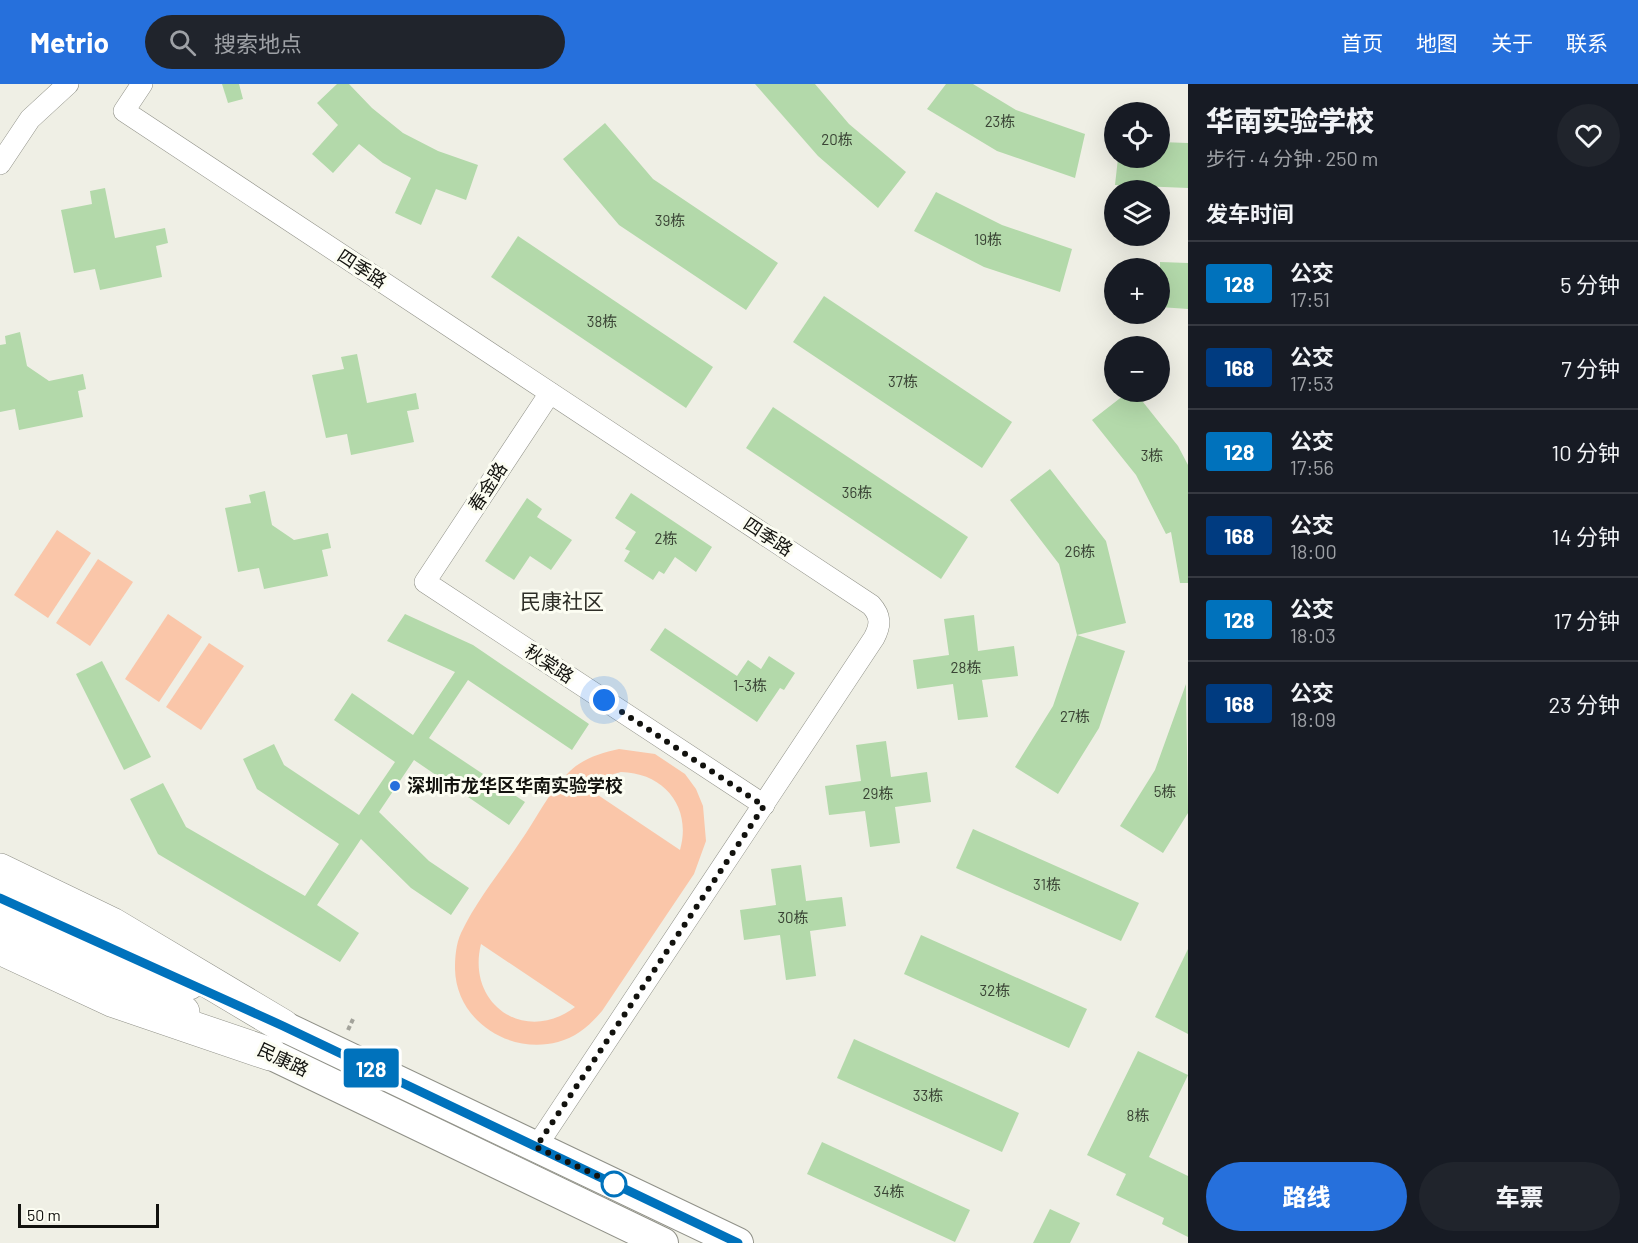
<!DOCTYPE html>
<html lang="zh">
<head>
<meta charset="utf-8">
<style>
	:root { --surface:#171b24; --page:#20242c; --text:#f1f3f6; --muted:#9ea1a6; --line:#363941; --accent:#2670dc }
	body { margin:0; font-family:Barlow,"Noto Sans SC",sans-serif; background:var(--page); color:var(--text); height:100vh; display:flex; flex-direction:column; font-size:22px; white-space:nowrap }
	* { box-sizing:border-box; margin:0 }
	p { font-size:20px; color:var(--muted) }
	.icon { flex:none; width:33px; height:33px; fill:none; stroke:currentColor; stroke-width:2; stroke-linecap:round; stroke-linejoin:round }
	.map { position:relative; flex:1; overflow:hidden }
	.side { display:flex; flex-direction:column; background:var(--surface); width:450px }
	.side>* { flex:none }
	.badge { padding:0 12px; border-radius:4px; font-size:21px; line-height:39px }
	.controls { position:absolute; left:1104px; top:18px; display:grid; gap:12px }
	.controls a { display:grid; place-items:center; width:66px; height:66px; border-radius:50%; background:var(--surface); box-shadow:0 6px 24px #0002; font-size:30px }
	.scale { position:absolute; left:18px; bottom:15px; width:141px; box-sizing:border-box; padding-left:6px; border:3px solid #12120e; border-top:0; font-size:16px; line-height:21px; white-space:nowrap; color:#12120e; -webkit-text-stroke:4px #fcfdf2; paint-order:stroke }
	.you { position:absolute; width:30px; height:30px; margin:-15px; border:4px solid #fff; border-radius:50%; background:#1a73e8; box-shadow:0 0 0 9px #1a73e833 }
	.map>.badge { position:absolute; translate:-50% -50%; box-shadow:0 0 0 3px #fff }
	h2 { padding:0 18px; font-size:22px; line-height:54px }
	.round { display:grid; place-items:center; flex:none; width:63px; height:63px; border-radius:32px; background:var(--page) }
	.overview { display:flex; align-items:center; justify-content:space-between; height:102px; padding:0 18px }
	h1 { font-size:28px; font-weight:800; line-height:45px }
	.action { display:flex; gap:12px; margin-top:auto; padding:12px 18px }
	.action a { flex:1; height:69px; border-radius:36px; background:var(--accent); color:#fff; font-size:24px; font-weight:800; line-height:69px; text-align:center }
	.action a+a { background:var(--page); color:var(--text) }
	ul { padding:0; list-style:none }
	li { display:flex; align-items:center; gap:18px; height:84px; padding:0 18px; border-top:2px solid var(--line) }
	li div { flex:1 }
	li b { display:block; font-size:22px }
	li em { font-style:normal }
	li .badge { min-width:66px; font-weight:700; text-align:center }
	header { display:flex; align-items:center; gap:36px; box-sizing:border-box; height:84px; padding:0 30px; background:var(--accent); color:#fff }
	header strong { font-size:28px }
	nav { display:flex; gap:33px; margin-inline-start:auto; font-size:21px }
	.search { width:420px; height:54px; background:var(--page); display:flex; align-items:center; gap:15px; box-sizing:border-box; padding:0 21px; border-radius:33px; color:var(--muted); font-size:22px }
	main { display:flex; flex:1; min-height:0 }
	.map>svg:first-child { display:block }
	.green { fill:#fac6a9; fill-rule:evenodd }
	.building { fill:#b3d9aa }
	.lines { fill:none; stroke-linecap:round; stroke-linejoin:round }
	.minor-casing { stroke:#909188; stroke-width:22 }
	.secondary-casing { stroke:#909188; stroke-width:32 }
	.primary-casing { stroke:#909188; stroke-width:34 }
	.motorway-casing { stroke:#909188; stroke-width:34 }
	.path { stroke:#a3a39b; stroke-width:4; stroke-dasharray:4.5 3; stroke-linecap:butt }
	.minor { stroke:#fff; stroke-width:21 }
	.secondary { stroke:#fff; stroke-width:30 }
	.primary { stroke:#fff; stroke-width:33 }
	.motorway { stroke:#fff; stroke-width:33 }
	.line-casing { stroke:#fff; stroke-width:14 }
	.line { stroke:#0072bc; stroke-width:9 }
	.walk { stroke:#12120e; stroke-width:6; stroke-dasharray:0 10.8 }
	.poi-dot { fill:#2670dc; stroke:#fcfdf2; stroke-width:2 }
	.stop-dot { fill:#fff; stroke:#0072bc; stroke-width:3 }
	.labels { text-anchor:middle; stroke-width:6; stroke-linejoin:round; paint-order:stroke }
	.number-label { font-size:15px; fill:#3a4435 }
	.street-label { font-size:18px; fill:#12120e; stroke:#fcfdf2 }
	.poi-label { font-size:18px; font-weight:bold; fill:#12120e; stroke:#fcfdf2; text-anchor:start }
	.quarter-label { font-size:21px; fill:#2e2e27; stroke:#fcfdf2 }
</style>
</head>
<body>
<header>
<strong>Metrio</strong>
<div class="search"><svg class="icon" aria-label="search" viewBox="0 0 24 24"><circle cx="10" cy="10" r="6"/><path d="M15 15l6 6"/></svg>搜索地点</div>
<nav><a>首页</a><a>地图</a><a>关于</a><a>联系</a></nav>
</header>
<main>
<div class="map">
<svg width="1188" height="1159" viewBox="0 0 1188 1159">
	<rect width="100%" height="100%" fill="#efefe5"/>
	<!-- green -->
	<g class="green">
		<polygon points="57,446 91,469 48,534 14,511"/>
		<polygon points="98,475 133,498 90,562 56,539"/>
		<polygon points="168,530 202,553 159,618 125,595"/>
		<polygon points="209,559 244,582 201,646 166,623"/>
		<path d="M619,665L655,670L685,690L696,705L703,722L706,757L694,790L602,927C590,941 577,953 558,958C510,971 456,937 455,885C455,873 456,860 461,849C476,817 501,787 520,758C536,735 550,706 570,687C584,674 601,669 619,665ZM621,688C665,689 692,724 680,766L586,703L596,695ZM481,860L575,923C525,961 466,920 481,860Z"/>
	</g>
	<!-- building -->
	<g class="building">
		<polygon points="222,0 239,0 243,15 228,19"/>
		<polygon points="337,0 349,0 372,24 403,49 438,67 478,81 466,116 436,105 421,141 395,129 411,94 383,79 359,60 333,89 312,70 338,41 317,19"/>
		<polygon points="755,0 815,0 849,40 906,88 878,124 818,72"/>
		<polygon points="946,0 973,0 1016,26 1085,50 1075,94 997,67 927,25"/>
		<polygon points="605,39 653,95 778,179 746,226 619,141 563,75"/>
		<polygon points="1160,58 1188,59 1188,104 1115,101 1118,74 1160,74"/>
		<polygon points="105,104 115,154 165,144 168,159 156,162 162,193 100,206 95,185 74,189 61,126 92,120 90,107"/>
		<polygon points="936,108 1002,141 1072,165 1060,208 984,183 914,147"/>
		<polygon points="518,152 713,283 686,324 491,193"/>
		<polygon points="1160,178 1188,179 1188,225 1160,223"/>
		<polygon points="824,212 1012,338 982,384 793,258"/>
		<polygon points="20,248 27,282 49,297 83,290 86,305 78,307 83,333 19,346 15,325 0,328 0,261 6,260 5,252"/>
		<polygon points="357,270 367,319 416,309 419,325 407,327 414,358 351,371 347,350 326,354 312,291 344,285 341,273"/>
		<polygon points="1128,308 1135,308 1178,362 1188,381 1188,499 1180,499 1171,448 1166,450 1136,391 1092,336"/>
		<polygon points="773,323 968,453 941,495 746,364"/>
		<polygon points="1050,385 1106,457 1126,539 1077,551 1059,480 1010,416"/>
		<polygon points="265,407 272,441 294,456 328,449 331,464 322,466 328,492 264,505 259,484 238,488 225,424 251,419 249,411"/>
		<polygon points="631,409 712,463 696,488 675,473 664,490 659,487 653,496 624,477 630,467 625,465 636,448 615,434"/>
		<polygon points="527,414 542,425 537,433 572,456 551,486 530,472 514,496 485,477"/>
		<polygon points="405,530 473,561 589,640 572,666 468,596 429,654 525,718 509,741 414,676 379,728 429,777 469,804 451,831 411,804 361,755 317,821 359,849 340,878 158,770 130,715 163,699 186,743 305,812 339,760 257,705 243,675 274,660 284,681 359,731 395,678 334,636 352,609 413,651 455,588 387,557"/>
		<polygon points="974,531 978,567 1014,562 1018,592 982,596 988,633 958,636 953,600 917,605 913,576 949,571 944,535"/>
		<polygon points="665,544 737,592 748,576 761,585 769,572 795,589 784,606 780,604 757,638 650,566"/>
		<polygon points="1077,551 1125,567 1099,644 1058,710 1015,683 1053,622"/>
		<polygon points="102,577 151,673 124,686 76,590"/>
		<polygon points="1186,600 1188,729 1163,769 1120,742 1155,686"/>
		<polygon points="886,657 891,693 927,688 931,718 895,723 900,759 870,763 865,727 829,731 825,702 861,697 856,661"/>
		<polygon points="973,745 1139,819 1121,857 956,784"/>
		<polygon points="801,781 806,817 842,813 846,842 810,847 816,892 786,896 780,851 744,856 740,826 776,821 771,785"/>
		<polygon points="921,851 1087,925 1069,964 904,890"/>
		<polygon points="1188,865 1188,950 1155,933"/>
		<polygon points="854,955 1019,1029 1002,1068 837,994"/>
		<polygon points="1138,967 1188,991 1149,1073 1188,1092 1188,1153 1162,1140 1164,1134 1116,1111 1126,1090 1087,1071"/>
		<polygon points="822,1058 970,1126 955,1158 807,1090"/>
		<polygon points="1050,1125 1080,1139 1070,1159 1033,1159"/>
	</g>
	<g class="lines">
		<defs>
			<g id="minor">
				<path d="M142,0L124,27L871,521C881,532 881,541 874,554L536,1063"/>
				<polyline points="0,80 30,35 68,0"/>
				<polyline points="550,309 425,498 764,721"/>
			</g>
			<g id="secondary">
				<polyline points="283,942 738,1159"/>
				<polyline points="270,970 663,1159"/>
			</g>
			<g id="primary">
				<polyline points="0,814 189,899"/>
				<polyline points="0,842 183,928"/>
			</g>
			<g id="motorway">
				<polyline points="0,786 112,840 283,942"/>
				<polyline points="0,864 114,917 270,970"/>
			</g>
		</defs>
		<!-- minor casing -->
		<use href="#minor" class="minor-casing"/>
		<!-- secondary casing -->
		<use href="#secondary" class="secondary-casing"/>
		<!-- primary casing -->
		<use href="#primary" class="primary-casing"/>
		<!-- motorway casing -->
		<use href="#motorway" class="motorway-casing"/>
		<!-- path -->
		<polyline class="path" points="348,946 354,933"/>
		<!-- minor -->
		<use href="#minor" class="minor"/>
		<!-- secondary -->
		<use href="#secondary" class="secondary"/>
		<!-- primary -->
		<use href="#primary" class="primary"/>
		<!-- motorway -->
		<use href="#motorway" class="motorway"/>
	</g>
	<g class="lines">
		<defs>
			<polyline id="line" points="0,814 283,942 738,1159"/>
		</defs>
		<!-- line casing -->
		<use href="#line" class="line-casing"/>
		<!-- line -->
		<use href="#line" class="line"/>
		<!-- walk -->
		<polyline class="walk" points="604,616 764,722 536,1063 617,1101 614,1100"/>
	</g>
	<!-- markers -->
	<circle class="poi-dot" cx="395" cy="702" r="6"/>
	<circle class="stop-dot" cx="614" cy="1100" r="12"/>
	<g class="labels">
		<!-- number labels -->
		<g class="number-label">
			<text x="1000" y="43">23栋</text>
			<text x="837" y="61">20栋</text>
			<text x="670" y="142">39栋</text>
			<text x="988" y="161">19栋</text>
			<text x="602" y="243">38栋</text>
			<text x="903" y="303">37栋</text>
			<text x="1152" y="377">3栋</text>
			<text x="857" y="414">36栋</text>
			<text x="666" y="460">2栋</text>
			<text x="1080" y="473">26栋</text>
			<text x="966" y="589">28栋</text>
			<text x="750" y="607">1-3栋</text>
			<text x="1075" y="638">27栋</text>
			<text x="1165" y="713">5栋</text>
			<text x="878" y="715">29栋</text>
			<text x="1047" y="806">31栋</text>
			<text x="793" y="839">30栋</text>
			<text x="995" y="912">32栋</text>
			<text x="928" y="1017">33栋</text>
			<text x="1138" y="1037">8栋</text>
			<text x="889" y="1113">34栋</text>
		</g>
		<!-- street labels -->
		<g class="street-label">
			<text transform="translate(362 185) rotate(33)" y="6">四季路</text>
			<text transform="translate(488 403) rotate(-57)" y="6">春金路</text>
			<text transform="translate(768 453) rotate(33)" y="6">四季路</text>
			<text transform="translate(549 580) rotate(33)" y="6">秋棠路</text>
			<text transform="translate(283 976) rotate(25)" y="6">民康路</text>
		</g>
		<!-- poi labels -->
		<g class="poi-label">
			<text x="407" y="708">深圳市龙华区华南实验学校</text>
		</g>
		<!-- quarter labels -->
		<g class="quarter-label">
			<text x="562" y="525">民康社区</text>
		</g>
	</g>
</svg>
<div class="controls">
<a><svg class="icon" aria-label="locate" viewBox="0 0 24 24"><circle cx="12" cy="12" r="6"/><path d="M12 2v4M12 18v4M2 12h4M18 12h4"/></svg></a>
<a><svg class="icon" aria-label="layers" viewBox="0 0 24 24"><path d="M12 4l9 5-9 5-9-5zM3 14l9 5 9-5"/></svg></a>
<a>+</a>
<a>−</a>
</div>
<div class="scale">50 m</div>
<div class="you" style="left:604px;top:616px"></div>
<b class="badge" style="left:371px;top:984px;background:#0072bc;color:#fff">128</b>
</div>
<section class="side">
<div class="overview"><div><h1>华南实验学校</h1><p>步行 · 4 分钟 · 250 m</p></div><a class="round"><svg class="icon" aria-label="heart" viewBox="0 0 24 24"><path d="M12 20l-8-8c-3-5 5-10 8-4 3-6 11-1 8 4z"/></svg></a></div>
<h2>发车时间</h2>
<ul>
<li><span class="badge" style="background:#0072bc;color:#fff">128</span><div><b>公交</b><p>17:51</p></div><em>5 分钟</em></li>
<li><span class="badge" style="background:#003b80;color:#fff">168</span><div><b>公交</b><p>17:53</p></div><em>7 分钟</em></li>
<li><span class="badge" style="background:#0072bc;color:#fff">128</span><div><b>公交</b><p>17:56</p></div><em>10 分钟</em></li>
<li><span class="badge" style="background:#003b80;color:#fff">168</span><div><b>公交</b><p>18:00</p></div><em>14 分钟</em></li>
<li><span class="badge" style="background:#0072bc;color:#fff">128</span><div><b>公交</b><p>18:03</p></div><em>17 分钟</em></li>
<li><span class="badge" style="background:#003b80;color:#fff">168</span><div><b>公交</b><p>18:09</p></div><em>23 分钟</em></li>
</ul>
<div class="action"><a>路线</a><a>车票</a></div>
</section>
</main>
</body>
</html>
